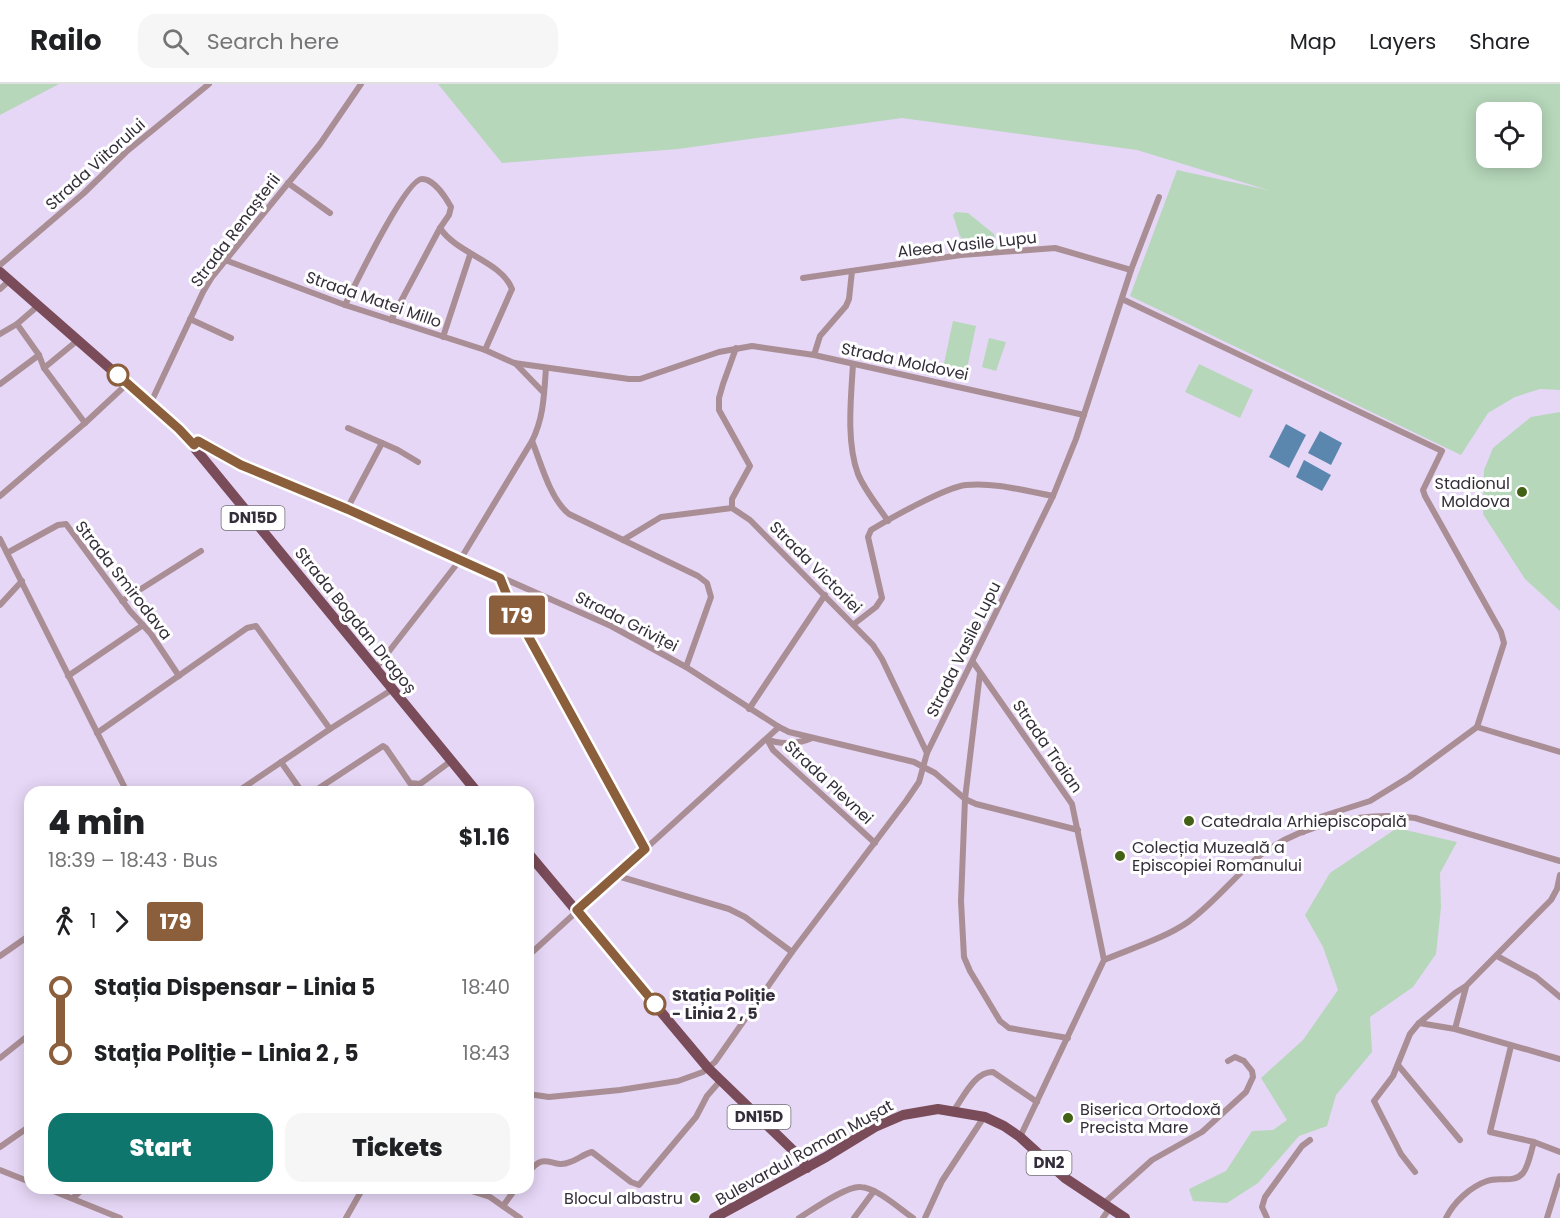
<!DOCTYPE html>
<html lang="en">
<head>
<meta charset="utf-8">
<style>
	:root { --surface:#fff; --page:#f6f6f6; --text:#202124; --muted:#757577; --line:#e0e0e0; --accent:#0f766e }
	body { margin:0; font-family:Poppins,sans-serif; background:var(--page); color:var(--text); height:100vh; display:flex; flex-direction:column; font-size:22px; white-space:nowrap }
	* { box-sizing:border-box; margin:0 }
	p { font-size:20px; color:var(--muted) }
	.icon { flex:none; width:33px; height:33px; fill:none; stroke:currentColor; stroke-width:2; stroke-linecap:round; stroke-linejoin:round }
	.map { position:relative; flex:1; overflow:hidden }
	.drawer { position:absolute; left:24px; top:702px; width:510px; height:408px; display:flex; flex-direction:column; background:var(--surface); border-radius:18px; box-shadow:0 3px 15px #0003 }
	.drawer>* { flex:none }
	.badge { padding:0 12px; border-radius:4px; font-size:21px; line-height:39px }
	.tools { position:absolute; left:1476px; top:18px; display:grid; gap:12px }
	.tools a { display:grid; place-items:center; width:66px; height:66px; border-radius:12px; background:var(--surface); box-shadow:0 3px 15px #0003; font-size:30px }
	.map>.badge { position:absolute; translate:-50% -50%; box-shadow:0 0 0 3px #fff }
	.legs { display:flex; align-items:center; gap:9px; height:66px; padding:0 24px; font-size:20px }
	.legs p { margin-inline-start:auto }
	.headline { display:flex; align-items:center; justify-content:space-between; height:102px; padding:0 24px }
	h1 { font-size:33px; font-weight:800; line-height:45px }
	.button { display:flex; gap:12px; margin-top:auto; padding:12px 24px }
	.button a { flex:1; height:69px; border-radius:18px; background:var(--accent); color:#fff; font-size:24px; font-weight:800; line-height:69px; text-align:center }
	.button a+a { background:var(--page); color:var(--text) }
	ul { padding:0 24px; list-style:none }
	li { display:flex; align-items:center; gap:21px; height:66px; font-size:22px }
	li i { display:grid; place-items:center; width:9px; height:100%; margin:0 8px; background:currentColor }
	li i::after { content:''; width:15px; height:15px; margin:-8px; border:4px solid; border-radius:50%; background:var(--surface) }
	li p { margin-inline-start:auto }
	li:first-child i { background:linear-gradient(#0000 50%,currentColor 0) }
	li:last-child i { background:linear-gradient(currentColor 50%,#0000 0) }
	header { display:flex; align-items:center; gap:36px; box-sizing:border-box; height:84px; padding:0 30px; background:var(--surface); border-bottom:2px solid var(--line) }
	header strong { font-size:28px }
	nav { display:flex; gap:33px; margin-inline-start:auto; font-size:21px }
	.search { width:420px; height:54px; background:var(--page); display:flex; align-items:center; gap:15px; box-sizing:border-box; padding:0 21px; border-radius:18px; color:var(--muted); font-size:22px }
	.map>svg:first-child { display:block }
	.green { fill:#b6d7ba; fill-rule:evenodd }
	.water { fill:#5b87af }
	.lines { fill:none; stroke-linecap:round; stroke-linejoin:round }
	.street { stroke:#aa8e95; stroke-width:6 }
	.primary { stroke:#7a4b59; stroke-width:10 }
	.line-1-casing { stroke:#fff; stroke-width:14 }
	.line-1 { stroke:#8b5e3c; stroke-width:9 }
	.stop-1-dot { fill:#fff; stroke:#8b5e3c; stroke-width:3 }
	.poi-dot { fill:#436115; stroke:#fff; stroke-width:2 }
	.labels { text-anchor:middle; stroke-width:6; stroke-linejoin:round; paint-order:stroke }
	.shield { fill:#fff; stroke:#716d75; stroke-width:1.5 }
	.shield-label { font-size:15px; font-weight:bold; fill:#342e3a }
	.street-label { font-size:16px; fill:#342e3a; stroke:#fff }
	.poi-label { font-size:16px; fill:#342e3a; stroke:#fff; text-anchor:start }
	.stop-label { font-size:16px; font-weight:bold; fill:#342e3a; stroke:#fff; text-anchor:start }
</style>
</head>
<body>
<header>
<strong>Railo</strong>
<div class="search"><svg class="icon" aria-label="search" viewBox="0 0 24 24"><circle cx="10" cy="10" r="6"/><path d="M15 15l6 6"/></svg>Search here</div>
<nav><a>Map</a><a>Layers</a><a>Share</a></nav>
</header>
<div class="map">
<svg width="1560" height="1134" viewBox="0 0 1560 1134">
	<rect width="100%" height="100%" fill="#e6d7f6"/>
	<!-- green -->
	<g class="green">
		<polygon points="0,0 59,0 0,31"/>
		<path d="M438,0H1560V306L1540,305L1515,313L1488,329L1461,371L1130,212L1177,86L1268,106L1137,66L902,34L678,65L502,79ZM1486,28H1532V74H1486Z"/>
		<polygon points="956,128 968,129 994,150 998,167 984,168 968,165 959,150 953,131"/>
		<polygon points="953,237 976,242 966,289 943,284"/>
		<polygon points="989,254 1006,258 996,287 982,283"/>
		<polygon points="1199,280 1253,306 1240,334 1185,308"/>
		<polygon points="1560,328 1560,527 1525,495 1483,430 1484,386 1493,364 1531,333"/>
		<polygon points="1397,744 1457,758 1440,789 1441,823 1436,870 1413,903 1370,933 1372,968 1336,1011 1327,1042 1299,1052 1258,1099 1227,1119 1193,1117 1189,1105 1226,1087 1252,1047 1273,1046 1287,1036 1261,994 1303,956 1338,906 1323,863 1305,831 1330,789"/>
	</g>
	<!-- water -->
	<g class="water">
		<polygon points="1286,340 1306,351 1289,384 1269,373"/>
		<polygon points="1320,347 1342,359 1331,381 1308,369"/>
		<polygon points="1304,376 1331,391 1322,407 1296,393"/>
	</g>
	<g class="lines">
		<!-- street -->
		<g class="street">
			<polyline points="288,99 330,129"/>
			<polyline points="225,176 345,221 485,266 514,279 629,295 640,295 719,268 752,262 814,271 1084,331"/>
			<polyline points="0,181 84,109 126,68 209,0"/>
			<polyline points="803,194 961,171 1055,164 1131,186"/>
			<polyline points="0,205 10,196"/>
			<polyline points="1122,215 1442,367 1423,406 1425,412 1501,548 1504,559 1477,643"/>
			<path d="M345,221C354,203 406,95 422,95C434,95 446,114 451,123L449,131L440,144C457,170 501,177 512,205L485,266"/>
			<polyline points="190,235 231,254"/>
			<polyline points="391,236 440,144"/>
			<polyline points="17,240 39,271 44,284 85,339"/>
			<polyline points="0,250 17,240 39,221"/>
			<polyline points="443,253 470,171"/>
			<polyline points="814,271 820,252 846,222 849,215 852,187"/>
			<polyline points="515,279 544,309"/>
			<path d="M853,280C851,314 846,358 858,390C865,407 878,422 888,437"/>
			<polyline points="44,284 78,256"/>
			<polyline points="0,300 39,271"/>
			<polyline points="149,318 153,314 203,208 212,193 320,60 361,0"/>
			<polyline points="348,344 398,366 418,378"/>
			<path d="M532,357C541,379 550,415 569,430L698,492L707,499L711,513L686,583"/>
			<polyline points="193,361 198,357 241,381 347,425 611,542 686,583 779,643 789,648 914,678 935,689 965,715 976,720 1078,746"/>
			<polyline points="0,412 85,339 128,299"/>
			<polyline points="732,424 732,415 750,382 719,326 719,314 723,300 736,264"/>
			<polyline points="347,425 382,359"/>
			<polyline points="0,455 127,708"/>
			<polyline points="623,456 661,433 732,424 750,436 873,561 882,575 927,669"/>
			<polyline points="7,469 58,441 66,440 130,527 151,550 179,592"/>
			<polyline points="500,494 510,519 646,765"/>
			<polyline points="122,517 201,467"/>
			<polyline points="0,521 22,497"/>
			<path d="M854,540L876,523L882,514L868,453L871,446C889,435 946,403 966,401C995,398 1025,407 1053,412"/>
			<polyline points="973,578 1072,720 1104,876"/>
			<path d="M376,584L460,476L532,357C544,333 544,310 546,284"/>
			<polyline points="980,589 965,715 961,817 964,873 970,887 1000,937 1009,944 1068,954"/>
			<polyline points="68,592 143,541"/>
			<polyline points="749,625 825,511"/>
			<polyline points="97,649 247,544 256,542 330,645"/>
			<polyline points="767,655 773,666 875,759"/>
			<path d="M767,655C779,661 799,660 812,654"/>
			<polyline points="281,678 302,708"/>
			<polyline points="237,708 330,645 393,605"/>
			<polyline points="313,708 383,662 386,664 410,699 420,700 451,677"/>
			<polyline points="1303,748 1314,735 1370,717 1409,693 1477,643 1560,668"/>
			<polyline points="618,789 621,793 729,825 745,833 792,868"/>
			<polyline points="0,872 30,851"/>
			<polyline points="528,872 779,643"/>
			<polyline points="1497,872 1536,893 1560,913"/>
			<polyline points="1419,939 1455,945 1560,975"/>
			<polyline points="1455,945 1466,903"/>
			<polyline points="1511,962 1490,1048 1534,1058 1560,1068"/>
			<polyline points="0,974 30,950"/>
			<polyline points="1398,981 1460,1056"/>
			<polyline points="528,1010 549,1013 620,1006 678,997 703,988 715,978 792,868 906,717 919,698 927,669 1053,412 1076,355 1131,186 1159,113"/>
			<path d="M954,1026C963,1014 975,987 993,988L1037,1018"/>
			<path d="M1020,1053L1104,876C1130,865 1165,854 1188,838C1214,819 1234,793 1258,773C1299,740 1364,727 1415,734L1560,777"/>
			<polyline points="0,1063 30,1042"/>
			<polyline points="0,1086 30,1098"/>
			<polyline points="1415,1088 1401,1070 1374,1017 1393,992 1410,950 1419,939 1455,909 1466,902 1551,816 1557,805 1560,791"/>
			<path d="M528,1089C546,1065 551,1086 570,1078C578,1076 583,1070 592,1068L631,1098L639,1101L696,1033L707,1012L720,997"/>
			<polyline points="46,1104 120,1134"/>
			<polyline points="462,1104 490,1113 520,1134"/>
			<polyline points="73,1114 84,1104"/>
			<polyline points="1103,1120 1152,1076 1202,1048 1246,1008 1253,993 1252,987 1244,977 1235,973 1228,977"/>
			<polyline points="503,1122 516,1104"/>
			<polyline points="346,1134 363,1104"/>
			<path d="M799,1134C812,1126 847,1101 861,1103C877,1104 900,1125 913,1134"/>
			<polyline points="854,1134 874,1107"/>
			<polyline points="925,1134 942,1097 984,1033"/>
			<polyline points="1103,1134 1109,1125"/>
			<polyline points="1267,1134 1262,1123 1265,1113 1302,1062 1310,1056"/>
			<path d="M1446,1134C1454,1118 1470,1103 1487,1097C1498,1092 1514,1100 1523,1089C1529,1081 1531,1067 1534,1058"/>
			<polyline points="1547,1134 1560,1092"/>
		</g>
		<!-- primary -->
		<g class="primary">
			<polyline points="0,188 179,345 477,708"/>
			<polyline points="528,769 708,984 800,1073 807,1084"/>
			<polyline points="714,1134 826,1073 875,1043 903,1031 938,1025 985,1033 1004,1042 1020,1053 1065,1094 1125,1134"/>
		</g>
	</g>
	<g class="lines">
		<defs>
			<polyline id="line-1" points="118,291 179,345 194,361 198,357 241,381 347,425 500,494 510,519 645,765 577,826 655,920"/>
		</defs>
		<!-- line-1 casing -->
		<use href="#line-1" class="line-1-casing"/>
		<!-- line-1 -->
		<use href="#line-1" class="line-1"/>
	</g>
	<!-- markers -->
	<g class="stop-1-dot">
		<circle cx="118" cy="291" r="10"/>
		<circle cx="655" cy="920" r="10"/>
	</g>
	<g class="poi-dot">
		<circle cx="1522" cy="408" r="6"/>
		<circle cx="1189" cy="737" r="6"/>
		<circle cx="1120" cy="772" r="6"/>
		<circle cx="1068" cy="1034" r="6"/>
		<circle cx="695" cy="1114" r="6"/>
	</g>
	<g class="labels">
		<!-- shield labels -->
		<g class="shield">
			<rect x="221.5" y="422" width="63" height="24" rx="4.5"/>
			<rect x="727.5" y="1021" width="63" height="24" rx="4.5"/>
			<rect x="1026.5" y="1067" width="45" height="24" rx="4.5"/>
		</g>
		<g class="shield-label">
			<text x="253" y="439">DN15D</text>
			<text x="759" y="1038">DN15D</text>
			<text x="1049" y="1084">DN2</text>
		</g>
		<!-- street labels -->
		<g class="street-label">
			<text transform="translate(95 80) rotate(-42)" y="6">Strada Viitorului</text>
			<text transform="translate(235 146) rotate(-53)" y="6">Strada Renașterii</text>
			<text transform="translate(967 160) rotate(-6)" y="6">Aleea Vasile Lupu</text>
			<text transform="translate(374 215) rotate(19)" y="6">Strada Matei Millo</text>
			<text transform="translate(905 277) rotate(12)" y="6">Strada Moldovei</text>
			<text transform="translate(816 483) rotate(45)" y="6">Strada Victoriei</text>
			<text transform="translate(124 496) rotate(52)" y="6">Strada Smirodava</text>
			<text transform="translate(356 536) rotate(51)" y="6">Strada Bogdan Dragoș</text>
			<text transform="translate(627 537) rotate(27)" y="6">Strada Griviței</text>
			<text transform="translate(963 565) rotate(-64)" y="6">Strada Vasile Lupu</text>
			<text transform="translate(1048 662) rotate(55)" y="6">Strada Traian</text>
			<text transform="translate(829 698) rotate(43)" y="6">Strada Plevnei</text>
			<text transform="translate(804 1068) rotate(-29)" y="6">Bulevardul Roman Mușat</text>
		</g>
		<!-- poi labels -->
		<g class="poi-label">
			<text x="1510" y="405" text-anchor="end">Stadionul<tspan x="1510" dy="18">Moldova</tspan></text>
			<text x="1201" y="743">Catedrala Arhiepiscopală</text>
			<text x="1132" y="769">Colecția Muzeală a<tspan x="1132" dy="18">Episcopiei Romanului</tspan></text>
			<text x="1080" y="1031">Biserica Ortodoxă<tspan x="1080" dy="18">Precista Mare</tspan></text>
			<text x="683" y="1120" text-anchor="end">Blocul albastru</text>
		</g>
		<!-- stop labels -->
		<g class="stop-label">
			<text x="672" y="917">Stația Poliție<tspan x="672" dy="18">- Linia 2 , 5</tspan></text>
		</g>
	</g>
</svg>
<div class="tools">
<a><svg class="icon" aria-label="locate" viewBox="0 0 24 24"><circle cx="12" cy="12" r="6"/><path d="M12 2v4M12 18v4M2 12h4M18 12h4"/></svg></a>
</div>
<b class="badge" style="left:517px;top:531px;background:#8b5e3c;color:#fff">179</b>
<section class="drawer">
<div class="headline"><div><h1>4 min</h1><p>18:39 – 18:43 · Bus</p></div><b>$1.16</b></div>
<div class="legs"><svg class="icon" aria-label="walk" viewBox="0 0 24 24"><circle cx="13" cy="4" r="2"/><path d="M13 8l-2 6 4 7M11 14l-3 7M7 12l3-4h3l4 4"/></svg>1<svg class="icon" aria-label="forward" viewBox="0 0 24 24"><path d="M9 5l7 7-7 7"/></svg><b class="badge" style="background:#8b5e3c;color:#fff">179</b></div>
<ul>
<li><i style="color:#8b5e3c"></i><b>Stația Dispensar - Linia 5</b><p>18:40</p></li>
<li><i style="color:#8b5e3c"></i><b>Stația Poliție - Linia 2 , 5</b><p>18:43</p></li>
</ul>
<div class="button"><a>Start</a><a>Tickets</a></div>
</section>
</div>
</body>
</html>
